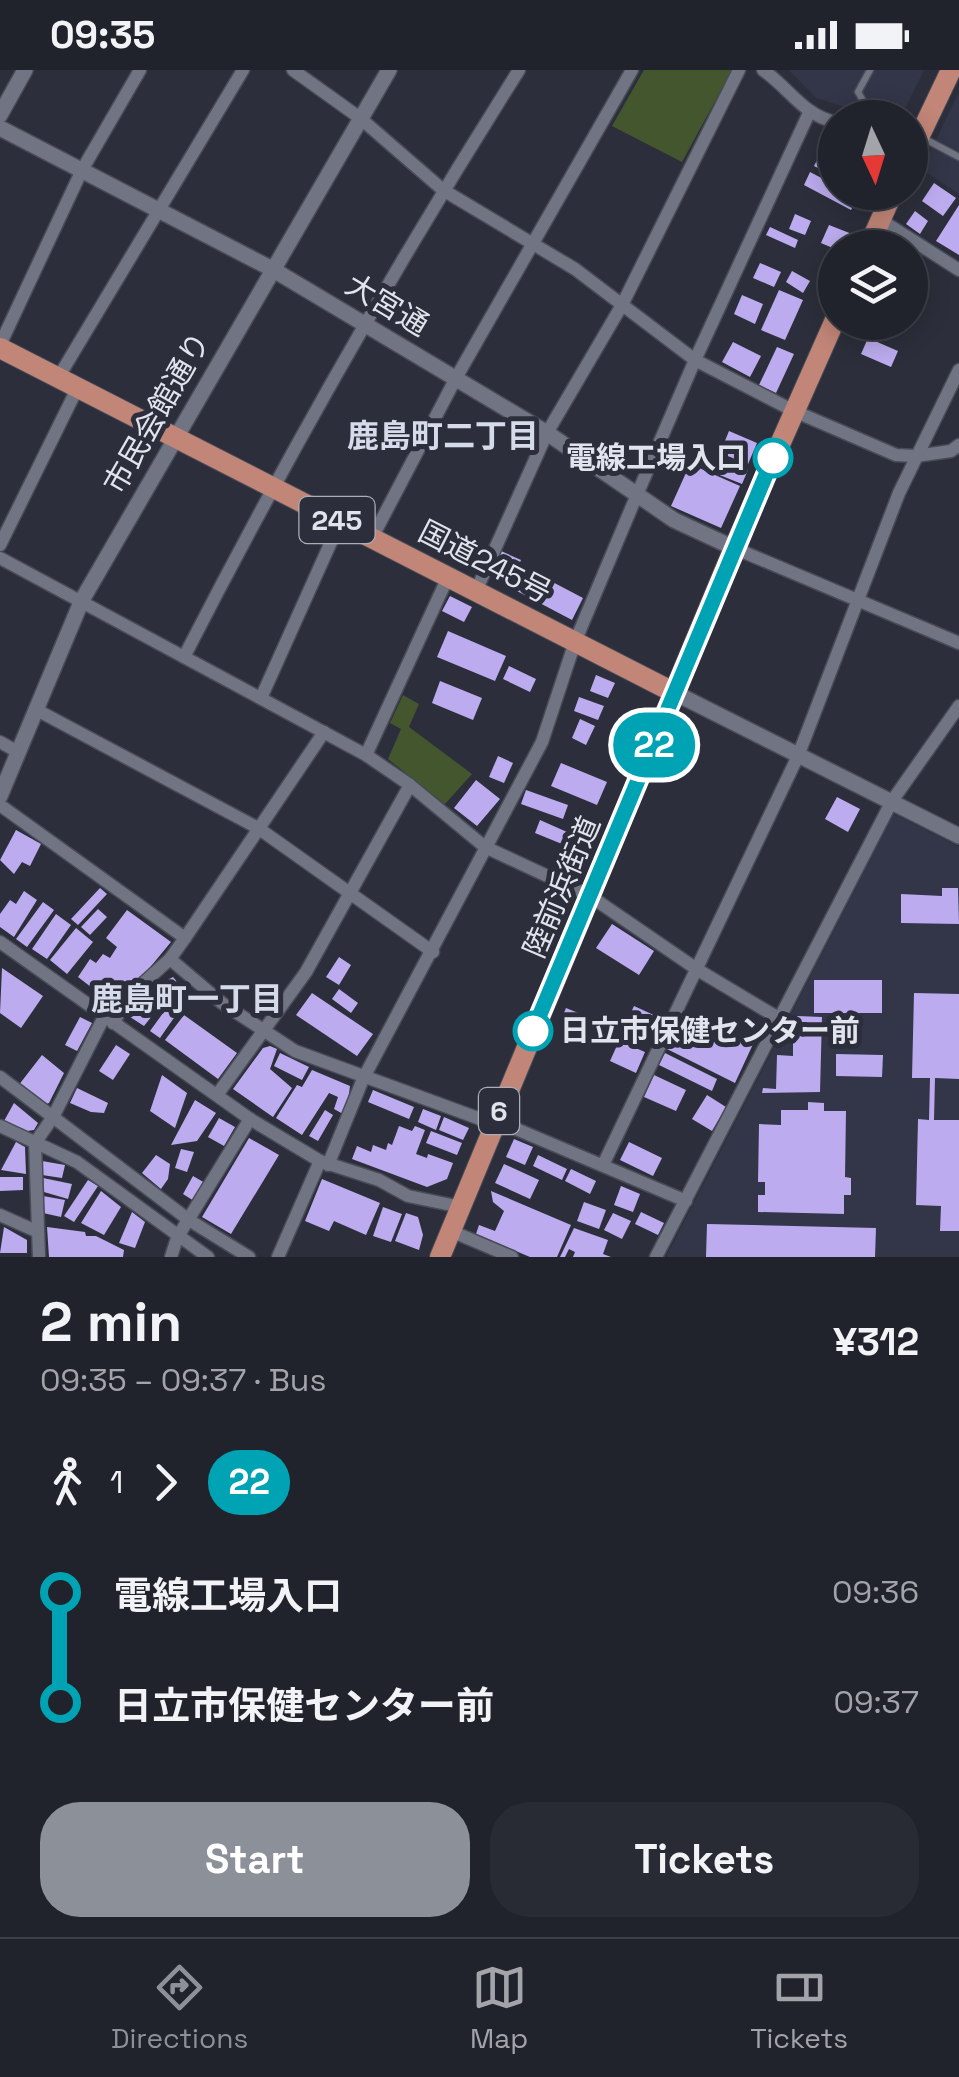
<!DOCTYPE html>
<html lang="en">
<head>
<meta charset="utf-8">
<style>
	:root { --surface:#21232c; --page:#292b34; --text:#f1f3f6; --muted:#a2a4a9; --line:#3e4048; --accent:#8c9099 }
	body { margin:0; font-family:"Space Grotesk","Noto Sans JP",sans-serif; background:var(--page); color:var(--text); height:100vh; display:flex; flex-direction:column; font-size:38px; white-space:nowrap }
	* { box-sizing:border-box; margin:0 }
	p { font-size:32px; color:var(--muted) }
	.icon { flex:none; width:55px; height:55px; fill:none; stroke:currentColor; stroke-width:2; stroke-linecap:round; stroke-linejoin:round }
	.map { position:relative; height:1187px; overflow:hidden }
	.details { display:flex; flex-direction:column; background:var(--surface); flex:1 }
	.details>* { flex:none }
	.badge { padding:0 20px; border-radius:32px; font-size:35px; line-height:65px }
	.needle { width:65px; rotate:176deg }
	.controls { position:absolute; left:818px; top:30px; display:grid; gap:20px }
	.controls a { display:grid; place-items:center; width:110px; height:110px; border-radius:50%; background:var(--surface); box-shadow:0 5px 25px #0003,0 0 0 2px var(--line); font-size:50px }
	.map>.badge { position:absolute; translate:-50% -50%; box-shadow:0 0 0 5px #fff }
	.legs { display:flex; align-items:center; gap:15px; height:110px; padding:0 40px; font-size:32px }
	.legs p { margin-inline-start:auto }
	.summary { display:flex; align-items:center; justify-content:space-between; height:170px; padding:0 40px }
	h1 { font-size:55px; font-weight:700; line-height:75px }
	.button { display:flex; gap:20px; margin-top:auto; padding:20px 40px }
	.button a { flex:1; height:115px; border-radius:40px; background:var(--accent); color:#fff; font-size:40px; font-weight:700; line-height:115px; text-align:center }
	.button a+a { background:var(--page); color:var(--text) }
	ul { padding:0 40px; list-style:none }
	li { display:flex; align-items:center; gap:35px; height:110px; font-size:38px }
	li i { display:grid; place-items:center; width:15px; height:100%; margin:0 12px; background:currentColor }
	li i::after { content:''; width:25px; height:25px; margin:-12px; border:8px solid; border-radius:50%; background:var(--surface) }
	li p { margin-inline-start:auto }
	li:first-child i { background:linear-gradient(#0000 50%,currentColor 0) }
	li:last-child i { background:linear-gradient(currentColor 50%,#0000 0) }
	.status { display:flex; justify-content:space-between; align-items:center; height:70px; padding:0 50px; background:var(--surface); direction:ltr }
	.status svg { height:28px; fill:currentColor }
	.tabs { display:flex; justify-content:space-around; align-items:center; height:140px; border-top:2px solid var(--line); background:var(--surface); font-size:28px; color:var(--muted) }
	.tabs a { display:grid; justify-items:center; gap:5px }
	.tabs .selected { color:var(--accent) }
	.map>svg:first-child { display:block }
	.built { fill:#323648 }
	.green { fill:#43562d }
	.building { fill:#bcacef }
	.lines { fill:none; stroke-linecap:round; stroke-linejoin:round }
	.service-casing { stroke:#494c57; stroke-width:9 }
	.minor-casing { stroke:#494c57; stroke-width:15 }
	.tertiary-casing { stroke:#494c57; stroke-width:18 }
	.trunk-casing { stroke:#494c57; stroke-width:22 }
	.service { stroke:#717583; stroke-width:6 }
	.minor { stroke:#717583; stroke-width:12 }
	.tertiary { stroke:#717583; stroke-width:15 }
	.trunk { stroke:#c28678; stroke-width:20 }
	.line-1-casing { stroke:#fff; stroke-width:22 }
	.line-1 { stroke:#00a3b4; stroke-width:15 }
	.stop-1-dot { fill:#fff; stroke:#00a3b4; stroke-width:5 }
	.labels { text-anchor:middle; stroke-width:10; stroke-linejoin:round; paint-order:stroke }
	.shield { fill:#2c2f3b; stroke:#abaeb7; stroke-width:2.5 }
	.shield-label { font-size:28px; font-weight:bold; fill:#e1e4ec }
	.street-label { font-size:30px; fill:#e1e4ec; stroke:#2c2f3b }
	.stop-label { font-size:30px; font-weight:bold; fill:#e1e4ec; stroke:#2c2f3b; text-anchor:end }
	.neighbourhood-label { font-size:32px; font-weight:bold; fill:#d6dbeb; stroke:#2c2f3b }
</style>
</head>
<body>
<div class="status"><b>09:35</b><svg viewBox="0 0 49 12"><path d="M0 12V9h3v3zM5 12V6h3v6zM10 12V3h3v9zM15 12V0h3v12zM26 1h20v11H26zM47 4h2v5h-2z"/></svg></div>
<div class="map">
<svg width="959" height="1187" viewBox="0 0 959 1187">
	<rect width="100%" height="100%" fill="#2c2f3b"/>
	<!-- built -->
	<g class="built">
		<polygon points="789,0 924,0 903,43 842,36 816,28"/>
		<polygon points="959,22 959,124 922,99"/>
		<polygon points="894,744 959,777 959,1187 666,1187"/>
	</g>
	<!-- green -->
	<g class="green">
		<polygon points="644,0 732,0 682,92 612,56"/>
		<polygon points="403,625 419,634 409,657 472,704 445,734 388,689 401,659 390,653"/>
	</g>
	<!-- building -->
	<g class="building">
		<polygon points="825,75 835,80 826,102 814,96"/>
		<polygon points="810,102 835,115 835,122 848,122 857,128 851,140 804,115"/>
		<polygon points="934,113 956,128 943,146 922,131"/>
		<polygon points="959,135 959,185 936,171"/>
		<polygon points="915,141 928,151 920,164 906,154"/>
		<polygon points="795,144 811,151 805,165 789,159"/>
		<polygon points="829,155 852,164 846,178 835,179 821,173"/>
		<polygon points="770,157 798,170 795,178 766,165"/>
		<polygon points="760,193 781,202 774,217 753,208"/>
		<polygon points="792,201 810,211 803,223 786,212"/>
		<polygon points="779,220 803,230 785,270 761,260"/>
		<polygon points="742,225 763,234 755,254 734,244"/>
		<polygon points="868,268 898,281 891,297 861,284"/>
		<polygon points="733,272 761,286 750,307 722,292"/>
		<polygon points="777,277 794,284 776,323 759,315"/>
		<polygon points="729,361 757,373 748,394 720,383"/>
		<polygon points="718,388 748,400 742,414 712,402"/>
		<polygon points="690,394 740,416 721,458 671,436"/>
		<polygon points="501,481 521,490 512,510 492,501"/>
		<polygon points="526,498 583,528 572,550 515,520"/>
		<polygon points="450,526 472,537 464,552 442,541"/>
		<polygon points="448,561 506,586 495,611 437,587"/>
		<polygon points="509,596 536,609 530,622 503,609"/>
		<polygon points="596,605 615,613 608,628 590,621"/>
		<polygon points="440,611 482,628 473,650 432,633"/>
		<polygon points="579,627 604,636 598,650 574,641"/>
		<polygon points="580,649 595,656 586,675 572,668"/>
		<polygon points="498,686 513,693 504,713 489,707"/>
		<polygon points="561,693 607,712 597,735 551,716"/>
		<polygon points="476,710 500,729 477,756 454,738"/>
		<polygon points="526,720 568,735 563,749 521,734"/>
		<polygon points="837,727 860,739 848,762 825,749"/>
		<polygon points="540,750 567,762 562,774 535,763"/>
		<polygon points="573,755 592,763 584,784 565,777"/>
		<polygon points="16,760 41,774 30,796 22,792 14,804 0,790"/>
		<polygon points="100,818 107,824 78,855 71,849"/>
		<polygon points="942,818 958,818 959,854 901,853 901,824 942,826"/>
		<polygon points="24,821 37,830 14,867 0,857 0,844 10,830 16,834"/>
		<polygon points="43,832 54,840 27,877 16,869"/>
		<polygon points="98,839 107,847 90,865 81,857"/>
		<polygon points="127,840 171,872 142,907 122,914 109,931 78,907 90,889 96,893 103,884 110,888 117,877 106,868"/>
		<polygon points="56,844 71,855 47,889 32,879"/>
		<polygon points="612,854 654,881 639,905 596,878"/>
		<polygon points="76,858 93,872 67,904 50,890"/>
		<polygon points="339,887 351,895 339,915 326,907"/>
		<polygon points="2,898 43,926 21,958 0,943"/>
		<polygon points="173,907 178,913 144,956 130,947 160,914"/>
		<rect x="814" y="910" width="68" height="33"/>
		<polygon points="339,919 358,933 351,943 332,929"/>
		<polygon points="312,923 373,964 357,986 296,945"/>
		<polygon points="914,923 959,924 959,1009 935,1008 934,1050 959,1050 959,1161 940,1161 941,1136 916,1135 918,1049 929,1050 930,1008 912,1008"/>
		<polygon points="171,932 180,939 160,968 150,961"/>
		<polygon points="634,936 656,946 645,972 622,962"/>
		<polygon points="566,938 593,949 588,961 561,950"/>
		<polygon points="184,945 237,983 218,1009 165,970"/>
		<polygon points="797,946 822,947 820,1022 762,1023 763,1018 776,1019 777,985 793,986 793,955 797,955"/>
		<polygon points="80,947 92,953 77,981 65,975"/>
		<polygon points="678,955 710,971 719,955 754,972 735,1013 667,979"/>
		<polygon points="619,971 645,982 636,1003 610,991"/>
		<polygon points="116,975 130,984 113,1010 99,1001"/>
		<polygon points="270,976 277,979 270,999 292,1018 273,1047 233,1019 263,978"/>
		<polygon points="280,983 309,997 302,1010 274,996"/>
		<polygon points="665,983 717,1009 712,1021 659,995"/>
		<polygon points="836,984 883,985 882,1007 836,1006"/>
		<polygon points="42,985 64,1003 49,1033 44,1035 18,1016"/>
		<polygon points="312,1000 350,1016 348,1032 343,1044 334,1039 338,1027 329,1023 302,1065 276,1048 297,1015 302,1017"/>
		<polygon points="162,1005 187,1023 175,1058 150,1041"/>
		<polygon points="654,1005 686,1020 676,1041 644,1027"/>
		<polygon points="77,1018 108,1033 104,1043 91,1042 70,1033"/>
		<polygon points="373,1020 414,1037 409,1049 368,1032"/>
		<polygon points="707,1025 726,1037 712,1061 692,1049"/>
		<polygon points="195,1030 216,1043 197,1071 171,1075"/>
		<polygon points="808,1032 824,1033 824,1041 846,1041 845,1107 851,1108 851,1125 844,1125 844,1144 758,1142 758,1125 765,1125 765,1112 758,1112 759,1054 781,1055 781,1040 808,1040"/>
		<polygon points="14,1033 38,1053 34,1060 27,1061 4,1051"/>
		<polygon points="423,1039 441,1046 436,1060 418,1052"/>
		<polygon points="325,1040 333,1045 318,1071 309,1066"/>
		<polygon points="444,1047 469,1058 463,1070 439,1060"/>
		<polygon points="219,1048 235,1057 224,1076 208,1067"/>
		<polygon points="399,1056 412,1061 415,1056 425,1060 416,1084 427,1088 428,1084 453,1093 447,1109 427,1117 352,1089 357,1076 371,1082 373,1075 386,1080 388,1073 392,1075"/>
		<polygon points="431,1061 462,1073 457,1085 426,1073"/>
		<polygon points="249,1068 279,1085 231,1164 202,1147"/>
		<polygon points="514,1069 533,1077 525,1095 506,1087"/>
		<polygon points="16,1072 25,1077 26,1104 1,1100"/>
		<polygon points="629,1072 662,1088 653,1106 620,1090"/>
		<polygon points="181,1079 194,1082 187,1102 175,1098"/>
		<polygon points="156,1085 170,1094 168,1109 161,1119 142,1103"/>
		<polygon points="538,1085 567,1099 562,1110 533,1096"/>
		<polygon points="42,1091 65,1095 62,1108 42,1105"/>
		<polygon points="504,1094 539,1110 530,1129 495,1113"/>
		<polygon points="571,1099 596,1111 590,1124 565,1111"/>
		<polygon points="193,1106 205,1113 194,1131 183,1124"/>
		<polygon points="0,1107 23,1107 23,1120 0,1121"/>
		<polygon points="43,1108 72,1114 68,1129 44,1122"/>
		<polygon points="322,1109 380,1133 366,1165 334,1151 329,1161 305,1151"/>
		<polygon points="88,1110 98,1116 74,1152 64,1146"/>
		<polygon points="621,1116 640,1124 633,1142 614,1135"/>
		<polygon points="101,1121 121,1137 104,1165 81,1153"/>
		<polygon points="491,1121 571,1155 557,1187 530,1187 476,1164 479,1155 495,1161 504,1141 493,1132"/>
		<polygon points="43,1126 65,1130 61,1147 43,1143"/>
		<polygon points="584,1132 606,1140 599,1159 577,1151"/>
		<polygon points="383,1137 402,1144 391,1172 373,1166"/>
		<polygon points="132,1142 145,1152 135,1178 119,1173"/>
		<polygon points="641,1142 664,1153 658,1165 635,1154"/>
		<polygon points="406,1143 418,1147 423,1165 419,1180 395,1171"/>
		<polygon points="613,1143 631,1151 622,1169 604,1160"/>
		<polygon points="707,1154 876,1158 875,1187 706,1187"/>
		<polygon points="4,1157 27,1170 27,1183 0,1183"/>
		<polygon points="47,1157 85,1162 86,1166 96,1166 124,1180 123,1187 49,1187"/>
		<polygon points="574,1158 608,1170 603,1184 611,1187 573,1187 575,1182 569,1179 565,1187 560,1187"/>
	</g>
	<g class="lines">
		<defs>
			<g id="service">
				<polyline points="870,0 858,22 873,48"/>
				<polyline points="925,69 959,87"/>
			</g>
			<g id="minor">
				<polyline points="293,0 360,48 443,120 575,199 695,290 794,341 896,385 916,386 951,381 959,375"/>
				<path d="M763,0C789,18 803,45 835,52"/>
				<polyline points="881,150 959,200"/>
				<polyline points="0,275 82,100 140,0"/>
				<polyline points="58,308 243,0"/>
				<polyline points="372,468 456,308 632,0"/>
				<polyline points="0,475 78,317"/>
				<polyline points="734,478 959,573"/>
				<polyline points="0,488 366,685 410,715 485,777 590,826 698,900 780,949"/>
				<polyline points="476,521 547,363 622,235 739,0"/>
				<path d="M184,587C287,386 398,191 519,0"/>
				<polyline points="261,628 340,452"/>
				<polyline points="35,639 258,758 433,882"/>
				<polyline points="0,672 18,682"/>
				<polyline points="366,685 448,507"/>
				<polyline points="0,735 185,868 170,889 222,933 295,981 494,1054 509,1056 686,1131"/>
				<polyline points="185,868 324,662"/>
				<polyline points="0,872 250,1049 320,1091 379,1110 408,1126 461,1137"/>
				<polyline points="113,953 130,925 170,889"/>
				<polyline points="0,1007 189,1150 249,1187"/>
				<polyline points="217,1025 306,902 410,715"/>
				<polyline points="0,1056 77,1092 208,1187"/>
				<polyline points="328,1095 363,1009 542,672 575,572 636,427 695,290 809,43"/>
				<polyline points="603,1095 798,686 899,423 959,300"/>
				<polyline points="0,1145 36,1161"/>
				<polyline points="451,1161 512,1187"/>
				<polyline points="39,1187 35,1073 53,1047 104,947"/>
				<polyline points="171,1187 177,1168 250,1049"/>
				<polyline points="278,1187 320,1091"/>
				<polyline points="656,1187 892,731 959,636"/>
			</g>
			<g id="tertiary">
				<polyline points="0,45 25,0"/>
				<polyline points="0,58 272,199 547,363 674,450 734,478"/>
				<polyline points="675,623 959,766"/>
				<polyline points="0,726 82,530 389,0"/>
			</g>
			<g id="trunk">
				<polyline points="910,86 951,0"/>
				<polyline points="868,178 893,122"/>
				<polyline points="0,278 675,623"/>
				<polyline points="440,1187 734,478 835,250"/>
			</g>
		</defs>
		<!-- service casing -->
		<use href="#service" class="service-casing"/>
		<!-- minor casing -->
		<use href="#minor" class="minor-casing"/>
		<!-- tertiary casing -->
		<use href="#tertiary" class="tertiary-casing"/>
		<!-- trunk casing -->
		<use href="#trunk" class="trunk-casing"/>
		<!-- service -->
		<use href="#service" class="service"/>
		<!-- minor -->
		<use href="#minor" class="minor"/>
		<!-- tertiary -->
		<use href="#tertiary" class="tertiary"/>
		<!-- trunk -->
		<use href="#trunk" class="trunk"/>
	</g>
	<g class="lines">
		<defs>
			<polyline id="line-1" points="533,961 773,388"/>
		</defs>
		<!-- line-1 casing -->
		<use href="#line-1" class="line-1-casing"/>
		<!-- line-1 -->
		<use href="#line-1" class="line-1"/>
	</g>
	<!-- markers -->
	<g class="stop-1-dot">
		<circle cx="773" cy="388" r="18"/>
		<circle cx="533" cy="961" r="18"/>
	</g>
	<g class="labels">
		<!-- shield labels -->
		<g class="shield">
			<rect x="299.5" y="427" width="75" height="46" rx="8"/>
			<rect x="479" y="1018" width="40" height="46" rx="8"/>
		</g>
		<g class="shield-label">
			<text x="337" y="460">245</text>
			<text x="499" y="1051">6</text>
		</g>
		<!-- street labels -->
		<g class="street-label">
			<text transform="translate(387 235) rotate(31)" y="10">大宮通</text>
			<text transform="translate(157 343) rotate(-60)" y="10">市民会館通り</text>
			<text transform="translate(485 492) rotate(27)" y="10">国道245号</text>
			<text transform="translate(562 817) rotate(-67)" y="10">陸前浜街道</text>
		</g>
		<!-- stop labels -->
		<g class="stop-label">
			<text x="746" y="398">電線工場入口</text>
			<text x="560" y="971" text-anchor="start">日立市保健センター前</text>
		</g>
		<!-- neighbourhood labels -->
		<g class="neighbourhood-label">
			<text x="443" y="377">鹿島町二丁目</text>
			<text x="187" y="940">鹿島町一丁目</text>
		</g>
	</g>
</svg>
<div class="controls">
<a><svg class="needle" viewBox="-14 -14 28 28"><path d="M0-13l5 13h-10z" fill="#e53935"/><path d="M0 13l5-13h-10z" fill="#a2a4a9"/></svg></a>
<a><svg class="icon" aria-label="layers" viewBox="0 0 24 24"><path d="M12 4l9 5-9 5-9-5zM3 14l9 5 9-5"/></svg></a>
</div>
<b class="badge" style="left:654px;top:675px;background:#00a3b4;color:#fff">22</b>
</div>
<section class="details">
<div class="summary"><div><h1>2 min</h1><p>09:35 – 09:37 · Bus</p></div><b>¥312</b></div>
<div class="legs"><svg class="icon" aria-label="walk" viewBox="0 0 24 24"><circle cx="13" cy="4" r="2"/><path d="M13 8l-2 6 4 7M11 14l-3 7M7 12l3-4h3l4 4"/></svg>1<svg class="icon" aria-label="forward" viewBox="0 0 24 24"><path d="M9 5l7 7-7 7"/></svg><b class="badge" style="background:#00a3b4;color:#fff">22</b></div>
<ul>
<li><i style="color:#00a3b4"></i><b>電線工場入口</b><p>09:36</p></li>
<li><i style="color:#00a3b4"></i><b>日立市保健センター前</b><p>09:37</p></li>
</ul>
<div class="button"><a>Start</a><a>Tickets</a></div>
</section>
<nav class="tabs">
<a class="selected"><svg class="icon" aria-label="directions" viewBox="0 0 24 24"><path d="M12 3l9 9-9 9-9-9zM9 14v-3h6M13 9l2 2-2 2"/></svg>Directions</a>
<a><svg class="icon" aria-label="map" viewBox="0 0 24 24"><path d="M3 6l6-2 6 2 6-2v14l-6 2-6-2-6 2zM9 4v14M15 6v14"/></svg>Map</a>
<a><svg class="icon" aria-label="tickets" viewBox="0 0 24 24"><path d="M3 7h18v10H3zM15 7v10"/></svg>Tickets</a>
</nav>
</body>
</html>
